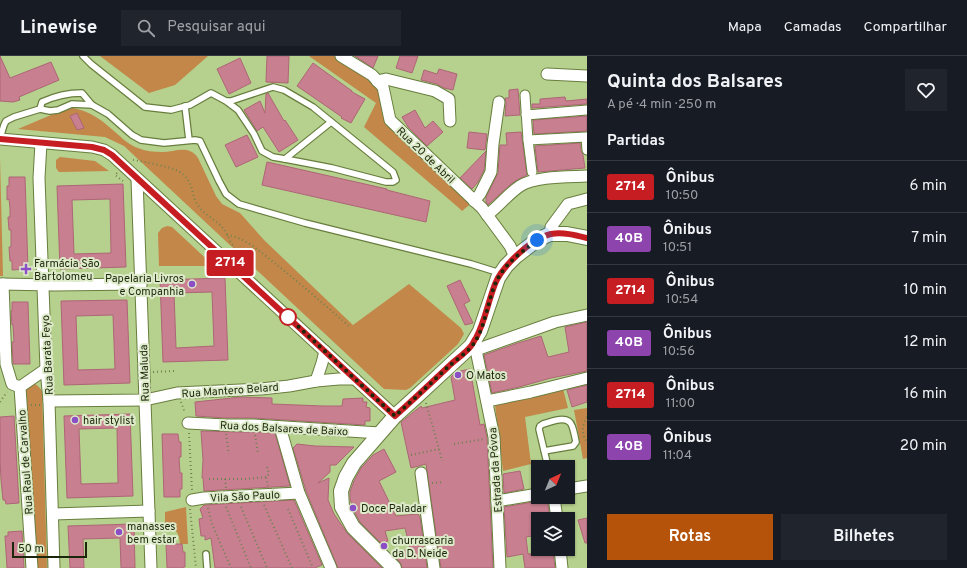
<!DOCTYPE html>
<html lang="pt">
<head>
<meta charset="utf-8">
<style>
	:root { --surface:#171b24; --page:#20242c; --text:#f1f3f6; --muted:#9ea1a6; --line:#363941; --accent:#b45309 }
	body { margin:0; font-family:Overpass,sans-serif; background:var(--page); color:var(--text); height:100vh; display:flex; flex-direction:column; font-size:15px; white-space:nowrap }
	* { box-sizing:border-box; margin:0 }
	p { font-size:13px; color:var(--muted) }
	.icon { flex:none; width:22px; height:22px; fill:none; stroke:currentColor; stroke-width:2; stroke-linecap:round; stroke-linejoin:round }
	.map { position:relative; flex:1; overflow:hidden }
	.side { display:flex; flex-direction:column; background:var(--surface); width:380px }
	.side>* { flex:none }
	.badge { padding:0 8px; border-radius:3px; font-size:14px; line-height:26px }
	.needle { width:26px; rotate:43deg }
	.controls { position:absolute; left:531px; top:404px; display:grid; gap:8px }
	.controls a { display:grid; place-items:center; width:44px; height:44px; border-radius:0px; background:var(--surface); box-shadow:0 1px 3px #0004; font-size:20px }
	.scale { position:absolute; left:12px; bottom:10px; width:75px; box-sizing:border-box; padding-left:4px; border:2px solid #1c260b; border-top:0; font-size:11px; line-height:14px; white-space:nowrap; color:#1c260b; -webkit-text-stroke:3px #deebca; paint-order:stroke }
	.you { position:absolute; width:20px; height:20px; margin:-10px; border:3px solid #fff; border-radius:50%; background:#1a73e8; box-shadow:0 0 0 6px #1a73e833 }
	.map>.badge { position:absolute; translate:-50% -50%; box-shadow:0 0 0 2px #fff }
	h2 { padding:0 20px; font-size:15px; line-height:36px }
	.round { display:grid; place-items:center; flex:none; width:42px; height:42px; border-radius:0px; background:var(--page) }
	.summary { display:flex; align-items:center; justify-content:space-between; height:68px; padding:0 20px }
	h1 { font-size:19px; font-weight:700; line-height:30px }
	.action { display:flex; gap:8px; margin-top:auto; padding:8px 20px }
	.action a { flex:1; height:46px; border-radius:0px; background:var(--accent); color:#fff; font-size:16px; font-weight:700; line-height:46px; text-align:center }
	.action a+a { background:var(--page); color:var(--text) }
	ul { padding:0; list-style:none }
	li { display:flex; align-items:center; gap:12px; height:52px; padding:0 20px; border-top:1px solid var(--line) }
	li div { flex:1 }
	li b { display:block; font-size:15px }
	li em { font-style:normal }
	li .badge { min-width:44px; font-weight:700; text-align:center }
	header { display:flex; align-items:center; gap:24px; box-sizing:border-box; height:56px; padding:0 20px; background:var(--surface); border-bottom:1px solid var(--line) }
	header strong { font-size:19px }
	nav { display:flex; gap:22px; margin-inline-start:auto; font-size:14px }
	.search { width:280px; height:36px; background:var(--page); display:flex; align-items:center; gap:10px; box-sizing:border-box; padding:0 14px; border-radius:0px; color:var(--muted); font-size:15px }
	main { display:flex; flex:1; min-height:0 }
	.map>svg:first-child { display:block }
	.green { fill:#c28749 }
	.building { fill:#c87f8f; stroke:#ad6676; fill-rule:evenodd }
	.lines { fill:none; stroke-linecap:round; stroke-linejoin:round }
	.service-casing { stroke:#687e3e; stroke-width:8 }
	.pedestrian-casing { stroke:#687e3e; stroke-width:11 }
	.minor-casing { stroke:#687e3e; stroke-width:13 }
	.tertiary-casing { stroke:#687e3e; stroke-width:16 }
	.path { stroke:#6f8251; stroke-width:2; stroke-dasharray:1 3; stroke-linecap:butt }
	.service { stroke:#fff; stroke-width:5.5 }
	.pedestrian { stroke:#fff; stroke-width:9 }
	.minor { stroke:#fff; stroke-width:11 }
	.tertiary { stroke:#fff; stroke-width:14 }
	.line-casing { stroke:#fff; stroke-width:9 }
	.line { stroke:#c61d23; stroke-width:6 }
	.walk { stroke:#1c260b; stroke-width:4; stroke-dasharray:0 7.2 }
	.poi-dot { fill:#8c4ec4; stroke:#deebca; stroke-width:1.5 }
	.stop-dot { fill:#fff; stroke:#c61d23; stroke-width:2 }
	.labels { text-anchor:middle; stroke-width:4; stroke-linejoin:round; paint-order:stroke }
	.street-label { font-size:11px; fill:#1c260b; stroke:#deebca }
	.poi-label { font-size:11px; fill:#1c260b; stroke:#deebca; text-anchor:start }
</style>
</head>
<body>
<header>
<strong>Linewise</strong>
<div class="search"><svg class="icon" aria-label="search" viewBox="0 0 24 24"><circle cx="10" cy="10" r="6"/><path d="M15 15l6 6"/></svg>Pesquisar aqui</div>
<nav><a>Mapa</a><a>Camadas</a><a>Compartilhar</a></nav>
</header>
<main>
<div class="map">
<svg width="587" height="512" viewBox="0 0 587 512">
	<rect width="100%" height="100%" fill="#b6d08d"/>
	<!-- green -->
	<g class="green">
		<polygon points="100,0 208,0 175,29 149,37"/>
		<polygon points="309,0 341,0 383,31 390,64 474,145 462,155 459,152 364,71 376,47"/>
		<path d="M73,52C90,55 103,65 115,76C122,82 129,89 138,92C145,95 154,96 162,96C175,96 189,88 198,102L216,140L222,148L240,157L264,184L353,269L409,228L461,272L464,278L458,288L410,332L406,334L384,333L124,90L105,81L18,73L51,59Z"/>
		<polygon points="60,101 95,105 109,115 59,116 56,112 56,104"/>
		<polygon points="0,102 3,220 0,220"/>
		<polygon points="167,170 172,171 214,210 159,210 158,177 162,172"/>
		<path d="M32,327C37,328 39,331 42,335L47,512H36L25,333Z"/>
		<polygon points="563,333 568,352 525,361 531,408 503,415 495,349"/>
		<polygon points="587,352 587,402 583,403 574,354"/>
		<path d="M186,451L188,488H180C179,477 177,472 165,472V456Z"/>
	</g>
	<!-- building -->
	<g class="building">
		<polygon points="0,0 10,22 51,6 59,24 19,41 20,44 13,46 0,45"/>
		<polygon points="267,0 289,0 288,27 266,26"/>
		<polygon points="355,0 378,0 373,12"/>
		<polygon points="400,0 418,0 412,17 396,12"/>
		<polygon points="240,2 251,27 229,38 217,13"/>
		<polygon points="313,7 352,35 352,36 365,43 351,67 341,62 342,61 297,30"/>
		<polygon points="439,13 457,18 453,34 444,32 437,28 421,24 424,14 437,18"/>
		<polygon points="518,33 520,59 505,60 506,47 505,42 509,42 509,34"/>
		<polygon points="268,37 284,65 285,64 298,84 279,96 263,71 257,75 244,54 260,45 265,57 266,38"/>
		<polygon points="565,41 566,45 587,43 587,48 532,52 532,48 540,48 540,43"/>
		<polygon points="415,54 425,72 433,65 443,76 427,90 408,71 402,61"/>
		<polygon points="77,57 84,72 77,74 70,60"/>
		<polygon points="587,60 587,75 534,78 533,64"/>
		<polygon points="469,76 487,78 485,94 467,92"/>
		<polygon points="521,76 527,119 517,124 511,128 488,149 486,146 486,141 498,117 500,89 507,89 506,77"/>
		<polygon points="247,79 258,101 236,111 225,89"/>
		<polygon points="580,87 581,95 583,99 585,112 538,116 535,90"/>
		<polygon points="486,95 484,114 478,126 472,133 460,122"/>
		<polygon points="267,106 387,133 387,134 430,145 426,166 262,129"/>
		<polygon points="9,121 25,121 28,213 12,214 12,205 10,205 9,191 11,191 11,174 9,174 8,161 10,161 10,152 9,143 7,144 7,130 9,130"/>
		<path d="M123,128L126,211L60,213L57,130ZM110,143L111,197L74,198L72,144Z"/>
		<path d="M225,222L228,304L163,306L160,224ZM212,236L214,290L176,292L174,237Z"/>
		<polygon points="460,224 470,245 464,248 473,267 465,269 447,230"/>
		<path d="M127,244L130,327L64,329L61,245ZM113,259L115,313L78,314L76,260Z"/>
		<polygon points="12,246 28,246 30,308 13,308 13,307 12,286 14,286 13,269 12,269 11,255 12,255"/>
		<polygon points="587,266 587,315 551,322 519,331 492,337 484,299 515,288 541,280 548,301 569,296 565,271"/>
		<polygon points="470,313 480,369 484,368 487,382 493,512 441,512 426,408 411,412 401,366 421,350 422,352 455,344 451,321 456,316"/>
		<polygon points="587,329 587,346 572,351 567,334"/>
		<polygon points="241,341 272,342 272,348 323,350 342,350 343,343 363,342 363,346 367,346 366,351 370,352 370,365 365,365 365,369 253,362 225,362 196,360 195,346"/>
		<path d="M130,358L133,440L67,442L64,360ZM117,372L118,427L81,428L79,373Z"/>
		<polygon points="14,360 19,447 6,448 5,444 3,444 1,424 0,403 0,361"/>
		<polygon points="201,375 275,377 290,430 204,435 203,422 202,422 203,404"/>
		<polygon points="162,378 178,378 179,386 181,386 181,401 179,401 180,417 182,417 182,433 180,433 180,441 164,441"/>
		<polygon points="297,388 315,390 354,391 336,409 330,409 330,416 318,427 329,422 328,444 334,458 347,477 382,512 338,512 306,435 293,392"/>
		<polygon points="384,393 396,416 379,425 396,460 418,458 420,461 427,512 402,512 400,506 397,503 394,497 410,493 405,472 385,475 388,485 381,487 360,466 355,457 350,443 350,436 354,425 361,412 373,399"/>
		<polygon points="520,415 524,433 504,437 503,418"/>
		<polygon points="543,442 547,442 550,463 538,463 538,479 526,481 528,498 553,496 555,512 525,512 523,498 507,501 504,451 539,445"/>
		<polygon points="294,444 322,509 315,512 215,512 211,482 205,484 205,480 201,480 199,463 203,462 200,453 204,449"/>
		<polygon points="587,462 587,487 585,487 578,464"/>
		<polygon points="134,468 135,512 121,512 120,482 83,483 84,512 70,512 68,470"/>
		<polygon points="22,475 24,512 7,512 5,480 8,480 8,476"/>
		<polygon points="166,488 182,488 183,496 185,496 185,511 183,511 183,512 167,512"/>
	</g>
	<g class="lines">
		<defs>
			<g id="service">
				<polyline points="83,0 91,8 145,51 171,54 190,49 211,37 226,45 238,54 254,78 262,95 273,101 285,103 332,112 386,126 393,126 396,124 393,116 313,51 284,34 273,31 231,45 226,45"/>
				<polyline points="185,50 189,84"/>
				<path d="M40,53L42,46C55,40 67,37 82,37L92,49L108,58L132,79L141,84L164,87L195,84L200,85L219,125L226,138L239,148L305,167L471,208L500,217"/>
				<polyline points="0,82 4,69 6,65 14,61 40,53 50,55 58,54 72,48 92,49"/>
				<polyline points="285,103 331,66"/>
				<path d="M544,395L573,390L576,386C575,381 574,375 572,370C568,358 551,366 543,368L540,370L539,373L548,411"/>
				<polyline points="206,498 207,512"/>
			</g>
			<g id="pedestrian">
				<polyline points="525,39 528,84 532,116"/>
				<polyline points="526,59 587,54"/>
				<polyline points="528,84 586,81 587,94"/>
			</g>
			<g id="minor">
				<polyline points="341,0 372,19 383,31 390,64 482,152 510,190 515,201"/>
				<polyline points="547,18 587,20"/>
				<polyline points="377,25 386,23 435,35 449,43 450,65"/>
				<polyline points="0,83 92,91 104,94 112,99 395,360"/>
				<polyline points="41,87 39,122 46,313 49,345 54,512"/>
				<polyline points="137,123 151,512"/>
				<polyline points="474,145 480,138 491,116 493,88 499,46"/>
				<path d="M487,159C499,150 508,138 520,130C535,120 569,121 587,120"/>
				<polyline points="550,178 551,171 568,148 587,143"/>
				<polyline points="0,228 54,229 141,228"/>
				<polyline points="3,228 6,308 12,328 20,331"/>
				<polyline points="476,294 494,381 500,512"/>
				<polyline points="476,294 555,266 587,259"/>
				<polyline points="316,325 322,307 325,295"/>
				<polyline points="49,345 145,344 177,337 261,333 289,330 316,325 339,323 355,323"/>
				<polyline points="487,345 531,336 587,322"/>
				<polyline points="188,367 225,369 253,369 380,377"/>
				<polyline points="280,371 299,437 331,512"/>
				<polyline points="421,417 434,512"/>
				<polyline points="568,433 587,430"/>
				<polyline points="554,441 557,463"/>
				<polyline points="192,444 204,442 299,437"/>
				<polyline points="497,445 538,438"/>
				<polyline points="53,458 149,455"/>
				<polyline points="560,493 562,512"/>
				<polyline points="32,512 20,331 46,313"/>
			</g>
			<polyline id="tertiary" points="394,512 353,471 342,451 341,435 346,421 354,407 395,360 417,340 471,290 480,275 498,222 506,210 515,201 537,184 550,178 567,178 587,182"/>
		</defs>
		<!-- service casing -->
		<use href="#service" class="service-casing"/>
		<!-- pedestrian casing -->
		<use href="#pedestrian" class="pedestrian-casing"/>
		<!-- minor casing -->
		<use href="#minor" class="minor-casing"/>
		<!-- tertiary casing -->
		<use href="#tertiary" class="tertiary-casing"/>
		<!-- path -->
		<g class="path">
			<path d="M133,104C142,105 171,111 178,115C196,126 189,137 199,151C205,159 216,164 222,171C226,175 228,180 230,185C233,189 235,193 235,199"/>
			<polyline points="117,117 115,119 123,125"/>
			<path d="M227,179C245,181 263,198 277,209C302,229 326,250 350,271"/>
			<polyline points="153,316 174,315"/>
			<polyline points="0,346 7,336"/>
			<polyline points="181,346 185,357"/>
			<polyline points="426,347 439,393 442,405"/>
			<polyline points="31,349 40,349"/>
			<path d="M587,361C582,369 581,378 587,386"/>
			<polyline points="189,377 192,434"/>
			<polyline points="226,378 229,398"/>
			<polyline points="255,379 258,397"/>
			<polyline points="454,388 485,383"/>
			<polyline points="411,399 439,393"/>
			<polyline points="267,411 269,418 266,421 268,430"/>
			<polyline points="209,423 246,423 266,421"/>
			<polyline points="225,423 226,432"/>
			<polyline points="432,427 443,426"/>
			<polyline points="264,449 292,512"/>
			<polyline points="226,451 251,512"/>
			<polyline points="241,451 267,512"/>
			<polyline points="208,452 212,468 231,512"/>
			<polyline points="190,453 196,512"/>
			<polyline points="288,453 313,512"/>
		</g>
		<!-- service -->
		<use href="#service" class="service"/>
		<!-- pedestrian -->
		<use href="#pedestrian" class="pedestrian"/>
		<!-- minor -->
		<use href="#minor" class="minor"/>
		<!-- tertiary -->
		<use href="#tertiary" class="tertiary"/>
	</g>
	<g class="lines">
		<defs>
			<path id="line" d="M0,83L92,91L104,94L112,99L395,360C413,344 431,327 449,310C455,304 466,297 471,290C473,288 474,284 476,282C485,265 488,246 495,228C502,210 532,182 551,178C563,176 575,179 587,182"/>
		</defs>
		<!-- line casing -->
		<use href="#line" class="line-casing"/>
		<!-- line -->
		<use href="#line" class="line"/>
		<!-- walk -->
		<path class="walk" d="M288,261L395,360C413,344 431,327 449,310C456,304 466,297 472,290C487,270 487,243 498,222C507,206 523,195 537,184"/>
	</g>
	<!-- markers -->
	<g class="poi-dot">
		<path d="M24 207h4v4h4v4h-4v4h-4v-4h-4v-4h4z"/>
		<circle cx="192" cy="228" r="4"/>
		<circle cx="458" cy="319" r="4"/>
		<circle cx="75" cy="364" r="4"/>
		<circle cx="353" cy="452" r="4"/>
		<circle cx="119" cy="476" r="4"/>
		<circle cx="384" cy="490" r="4"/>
	</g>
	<circle class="stop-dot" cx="288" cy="261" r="8"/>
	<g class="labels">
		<!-- street labels -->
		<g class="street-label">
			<text transform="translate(426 99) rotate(44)" y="4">Rua 20 de Abril</text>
			<text transform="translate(47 299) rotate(-93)" y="4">Rua Barata Feyo</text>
			<text transform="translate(144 317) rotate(-92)" y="4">Rua Maluda</text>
			<text transform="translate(230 334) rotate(-4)" y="4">Rua Mantero Belard</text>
			<text transform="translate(284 372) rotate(3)" y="4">Rua dos Balsares de Baixo</text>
			<text transform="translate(25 406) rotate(-94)" y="4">Rua Raul de Carvalho</text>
			<text transform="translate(495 414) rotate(-94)" y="4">Estrada da Póvoa</text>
			<text transform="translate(245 440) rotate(-3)" y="4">Vila São Paulo</text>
		</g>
		<!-- poi labels -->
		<g class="poi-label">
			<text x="34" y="211">Farmácia São<tspan x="34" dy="13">Bartolomeu</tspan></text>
			<text x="184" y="226" text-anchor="end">Papelaria Livros<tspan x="184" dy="13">e Companhia</tspan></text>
			<text x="466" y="323">O Matos</text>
			<text x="83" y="368">hair stylist</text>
			<text x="361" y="456">Doce Paladar</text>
			<text x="127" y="474">manasses<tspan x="127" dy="13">bem estar</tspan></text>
			<text x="392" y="488">churrascaria<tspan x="392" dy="13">da D. Neide</tspan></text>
		</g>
	</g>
</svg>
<div class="controls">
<a><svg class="needle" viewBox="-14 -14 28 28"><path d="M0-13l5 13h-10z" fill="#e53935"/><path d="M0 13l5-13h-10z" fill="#9ea1a6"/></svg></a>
<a><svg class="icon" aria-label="layers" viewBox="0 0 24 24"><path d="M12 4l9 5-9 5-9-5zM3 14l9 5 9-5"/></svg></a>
</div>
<div class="scale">50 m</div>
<div class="you" style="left:537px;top:184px"></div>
<b class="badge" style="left:230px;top:207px;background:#c61d23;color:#fff">2714</b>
</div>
<section class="side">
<div class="summary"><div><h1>Quinta dos Balsares</h1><p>A pé · 4 min · 250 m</p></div><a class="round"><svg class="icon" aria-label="heart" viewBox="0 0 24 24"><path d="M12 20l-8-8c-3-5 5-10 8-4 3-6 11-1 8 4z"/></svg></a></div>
<h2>Partidas</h2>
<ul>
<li><span class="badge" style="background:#c61d23;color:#fff">2714</span><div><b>Ônibus</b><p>10:50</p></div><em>6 min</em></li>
<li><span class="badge" style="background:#8e44ad;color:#fff">40B</span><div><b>Ônibus</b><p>10:51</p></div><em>7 min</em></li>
<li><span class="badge" style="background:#c61d23;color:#fff">2714</span><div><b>Ônibus</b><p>10:54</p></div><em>10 min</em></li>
<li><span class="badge" style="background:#8e44ad;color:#fff">40B</span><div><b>Ônibus</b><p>10:56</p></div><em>12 min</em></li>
<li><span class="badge" style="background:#c61d23;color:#fff">2714</span><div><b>Ônibus</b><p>11:00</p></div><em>16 min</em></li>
<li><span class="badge" style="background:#8e44ad;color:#fff">40B</span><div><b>Ônibus</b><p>11:04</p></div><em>20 min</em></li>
</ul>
<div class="action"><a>Rotas</a><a>Bilhetes</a></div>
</section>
</main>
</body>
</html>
